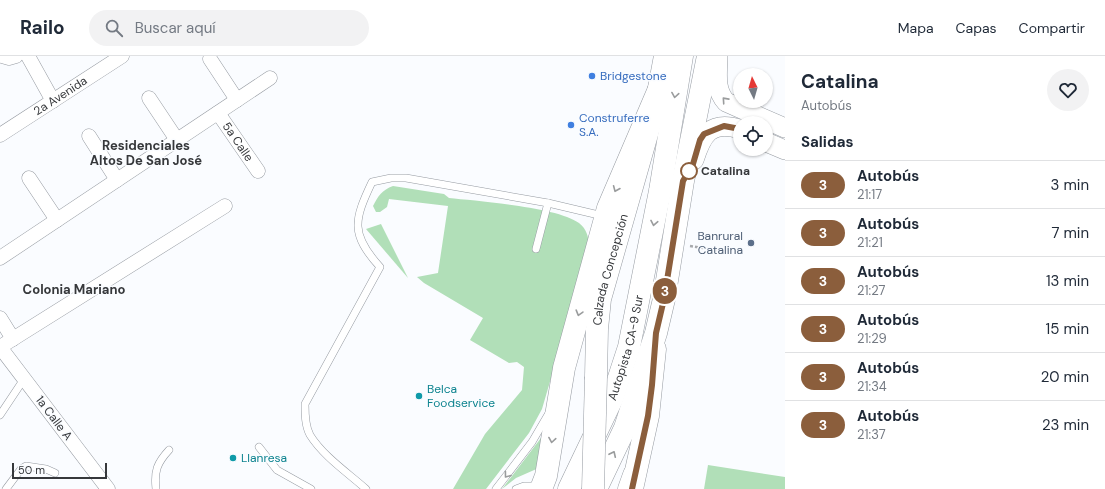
<!DOCTYPE html>
<html lang="es">
<head>
<meta charset="utf-8">
<style>
	:root { --surface:#fff; --page:#f2f2f3; --text:#1f2937; --muted:#747a83; --line:#e0e1e3 }
	body { margin:0; font-family:"DM Sans",sans-serif; background:var(--page); color:var(--text); height:100vh; display:flex; flex-direction:column; font-size:15px; white-space:nowrap }
	* { box-sizing:border-box; margin:0 }
	p { font-size:13px; color:var(--muted) }
	.icon { flex:none; width:22px; height:22px; fill:none; stroke:currentColor; stroke-width:2; stroke-linecap:round; stroke-linejoin:round }
	.map { position:relative; flex:1; overflow:hidden }
	.side { display:flex; flex-direction:column; background:var(--surface); width:320px }
	.side>* { flex:none }
	.badge { padding:0 8px; border-radius:13px; font-size:14px; line-height:26px }
	.needle { width:26px; rotate:355deg }
	.tools { position:absolute; left:733px; top:12px; display:grid; gap:8px }
	.tools a { display:grid; place-items:center; width:40px; height:40px; border-radius:50%; background:var(--surface); box-shadow:0 1px 3px #0004; font-size:20px }
	.scale { position:absolute; left:12px; bottom:10px; width:95px; box-sizing:border-box; padding-left:4px; border:2px solid #36383b; border-top:0; font-size:11px; line-height:14px; white-space:nowrap; color:#36383b; -webkit-text-stroke:3px #fafcff; paint-order:stroke }
	.map>.badge { position:absolute; translate:-50% -50%; box-shadow:0 0 0 2px #fff }
	h2 { padding:0 16px; font-size:15px; line-height:36px }
	.round { display:grid; place-items:center; flex:none; width:42px; height:42px; border-radius:21px; background:var(--page) }
	.overview { display:flex; align-items:center; justify-content:space-between; height:68px; padding:0 16px }
	h1 { font-size:19px; font-weight:700; line-height:30px }
	ul { padding:0; list-style:none }
	li { display:flex; align-items:center; gap:12px; height:48px; padding:0 16px; border-top:1px solid var(--line) }
	li div { flex:1 }
	li b { display:block; font-size:15px }
	li em { font-style:normal }
	li .badge { min-width:44px; font-weight:700; text-align:center }
	header { display:flex; align-items:center; gap:24px; box-sizing:border-box; height:56px; padding:0 20px; background:var(--surface); border-bottom:1px solid var(--line) }
	header strong { font-size:19px }
	nav { display:flex; gap:22px; margin-inline-start:auto; font-size:14px }
	.search { width:280px; height:36px; background:var(--page); display:flex; align-items:center; gap:10px; box-sizing:border-box; padding:0 14px; border-radius:22px; color:var(--muted); font-size:15px }
	main { display:flex; flex:1; min-height:0 }
	.map>svg:first-child { display:block }
	.green { fill:#b1dfb8 }
	.lines { fill:none; stroke-linecap:round; stroke-linejoin:round }
	.service-casing { stroke:#959aa1; stroke-width:8 }
	.minor-casing { stroke:#959aa1; stroke-width:15 }
	.secondary-casing { stroke:#959aa1; stroke-width:20 }
	.primary-casing { stroke:#959aa1; stroke-width:23 }
	.trunk-casing { stroke:#959aa1; stroke-width:23 }
	.path { stroke:#a8aaad; stroke-width:2.5; stroke-dasharray:3 2; stroke-linecap:butt }
	.service { stroke:#fff; stroke-width:7 }
	.minor { stroke:#fff; stroke-width:14 }
	.secondary { stroke:#fff; stroke-width:19 }
	.primary { stroke:#fff; stroke-width:22 }
	.trunk { stroke:#fff; stroke-width:22 }
	.primary-bridge-casing { stroke:#959aa1; stroke-width:23; stroke-linecap:butt }
	.primary-bridge { stroke:#fff; stroke-width:22 }
	.oneway { stroke:#9a9c9d }
	.line-casing { stroke:#fff; stroke-width:9 }
	.line { stroke:#8b5e3c; stroke-width:6 }
	.shop-dot { fill:#3f7fe0; stroke:#fafcff; stroke-width:1.5 }
	.stop-dot { fill:#fff; stroke:#8b5e3c; stroke-width:2 }
	.service-dot { fill:#5c6f8a; stroke:#fafcff; stroke-width:1.5 }
	.culture-dot { fill:#0f9aa8; stroke:#fafcff; stroke-width:1.5 }
	.labels { text-anchor:middle; stroke-width:3; stroke-linejoin:round; paint-order:stroke }
	.shop-label { font-size:12px; fill:#366cbe; stroke:#fafcff; text-anchor:start }
	.street-label { font-size:12px; fill:#36383b; stroke:#fafcff }
	.stop-label { font-size:12px; font-weight:bold; fill:#36383b; stroke:#fafcff; text-anchor:start }
	.service-label { font-size:12px; fill:#4e5e75; stroke:#fafcff; text-anchor:end }
	.culture-label { font-size:12px; fill:#0d838f; stroke:#fafcff; text-anchor:start }
	.neighbourhood-label { font-size:13px; font-weight:bold; fill:#36383b; stroke:#fafcff }
</style>
</head>
<body>
<header>
<strong>Railo</strong>
<div class="search"><svg class="icon" aria-label="search" viewBox="0 0 24 24"><circle cx="10" cy="10" r="6"/><path d="M15 15l6 6"/></svg>Buscar aquí</div>
<nav><a>Mapa</a><a>Capas</a><a>Compartir</a></nav>
</header>
<main>
<div class="map">
<svg width="785" height="433" viewBox="0 0 785 433">
	<rect width="100%" height="100%" fill="#fafcff"/>
	<!-- green -->
	<g class="green">
		<path d="M393,130L444,138L449,142C477,145 558,151 579,167C587,173 589,182 589,192L542,353L529,377L486,433H453L485,378L522,334L524,311L517,306L509,307L470,284L483,262L424,227L417,221L438,217L448,150L389,143L387,151L380,156H376L373,150C378,140 382,134 393,130Z"/>
		<polygon points="381,168 408,222 366,173"/>
		<polygon points="547,374 541,411 516,422 502,433"/>
		<polygon points="708,409 785,421 785,433 704,433"/>
	</g>
	<g class="lines">
		<defs>
			<g id="service">
				<polyline points="536,193 548,147"/>
				<polyline points="0,359 24,323"/>
				<polyline points="259,391 277,414 311,433"/>
				<polyline points="6,433 21,413 26,410 46,413 55,417"/>
				<path d="M156,433C154,415 157,407 169,394"/>
				<path d="M366,433C348,417 323,400 310,379C305,370 305,358 305,348L380,211C350,178 354,164 372,126L391,122H406L548,147L603,160"/>
				<polyline points="496,433 532,386 549,357"/>
				<polyline points="516,433 524,430 539,430"/>
			</g>
			<g id="minor">
				<polyline points="2,0 9,2 16,0"/>
				<polyline points="28,0 53,45"/>
				<polyline points="210,3 237,44"/>
				<polyline points="149,42 177,84"/>
				<path id="s1" d="M218,57L258,115"/>
				<path id="s2" d="M0,79L122,0"/>
				<polyline points="89,80 117,124"/>
				<polyline points="29,122 57,164"/>
				<polyline points="0,202 270,22"/>
				<polyline points="0,262 13,283"/>
				<polyline points="108,433 0,291 225,150"/>
			</g>
			<g id="secondary">
				<path d="M718,0C718,16 714,33 726,46L785,72"/>
				<polyline points="766,86 785,94"/>
				<path d="M694,104C702,79 710,64 740,73"/>
			</g>
			<g id="primary">
				<path id="s3" d="M596,321L597,273L600,243L657,43L665,0"/>
				<polyline points="632,433 648,360 655,293"/>
			</g>
			<g id="trunk">
				<polyline points="541,433 546,420 564,312 608,152 659,33"/>
				<path id="s4" d="M569,433L612,343L629,291L660,135L682,0"/>
				<polyline points="596,433 625,372 656,277 664,243 683,125 708,0"/>
				<polyline points="629,433 634,419"/>
			</g>
		</defs>
		<!-- service casing -->
		<use href="#service" class="service-casing"/>
		<!-- minor casing -->
		<use href="#minor" class="minor-casing"/>
		<!-- secondary casing -->
		<use href="#secondary" class="secondary-casing"/>
		<!-- primary casing -->
		<use href="#primary" class="primary-casing"/>
		<!-- trunk casing -->
		<use href="#trunk" class="trunk-casing"/>
		<!-- path -->
		<polyline class="path" points="690,190 722,195"/>
		<!-- service -->
		<use href="#service" class="service"/>
		<!-- minor -->
		<use href="#minor" class="minor"/>
		<!-- secondary -->
		<use href="#secondary" class="secondary"/>
		<!-- primary -->
		<use href="#primary" class="primary"/>
		<!-- trunk -->
		<use href="#trunk" class="trunk"/>
		<defs>
			<polyline id="primary-bridge" points="593,433 596,321"/>
		</defs>
		<!-- primary-bridge casing -->
		<use href="#primary-bridge" class="primary-bridge-casing"/>
		<!-- primary-bridge -->
		<use href="#primary-bridge" class="primary-bridge"/>
	</g>
	<!-- one-way arrows -->
	<defs><path id="oneway-chevron" d="M-2-3.5L2.5 0L-2 3.5" fill="none" stroke-width="1.6" stroke-linecap="round" stroke-linejoin="round"/></defs>
	<g class="oneway">
		<use href="#oneway-chevron" transform="translate(675 39) rotate(99)"/>
		<use href="#oneway-chevron" transform="translate(725 44) rotate(-132)"/>
		<use href="#oneway-chevron" transform="translate(616 133) rotate(113)"/>
		<use href="#oneway-chevron" transform="translate(654 167) rotate(101)"/>
		<use href="#oneway-chevron" transform="translate(579 257) rotate(106)"/>
		<use href="#oneway-chevron" transform="translate(552 384) rotate(99)"/>
		<use href="#oneway-chevron" transform="translate(613 398) rotate(-65)"/>
		<use href="#oneway-chevron" transform="translate(507 419) rotate(127)"/>
	</g>
	<g class="lines">
		<defs>
			<polyline id="line" points="632,433 648,360 652,329 656,277 664,243 683,125 693,108 700,84 704,78 724,70 740,73"/>
		</defs>
		<!-- line casing -->
		<use href="#line" class="line-casing"/>
		<!-- line -->
		<use href="#line" class="line"/>
	</g>
	<!-- markers -->
	<g class="shop-dot">
		<circle cx="592" cy="20" r="4"/>
		<circle cx="571" cy="69" r="4"/>
	</g>
	<circle class="stop-dot" cx="689" cy="115" r="8"/>
	<circle class="service-dot" cx="751" cy="187" r="4"/>
	<g class="culture-dot">
		<circle cx="419" cy="340" r="4"/>
		<circle cx="233" cy="402" r="4"/>
	</g>
	<g class="labels">
		<!-- shop labels -->
		<g class="shop-label">
			<text x="600" y="24">Bridgestone</text>
			<text x="579" y="66">Construferre<tspan x="579" dy="14">S.A.</tspan></text>
		</g>
		<!-- street labels -->
		<g class="street-label">
			<text dy="4" stroke="none"><textPath href="#s2" startOffset="72">2a Avenida</textPath></text>
			<text dy="4" stroke="none"><textPath href="#s1" startOffset="35">5a Calle</textPath></text>
			<text dy="4" stroke="none"><textPath href="#s3" startOffset="109">Calzada Concepción</textPath></text>
			<text dy="4" stroke="none"><textPath href="#s4" startOffset="153">Autopista CA-9 Sur</textPath></text>
			<text transform="translate(54 362) rotate(53)" y="4">1a Calle A</text>
		</g>
		<!-- stop labels -->
		<g class="stop-label">
			<text x="701" y="119">Catalina</text>
		</g>
		<!-- service labels -->
		<g class="service-label">
			<text x="743" y="184">Banrural<tspan x="743" dy="14">Catalina</tspan></text>
		</g>
		<!-- culture labels -->
		<g class="culture-label">
			<text x="427" y="337">Belca<tspan x="427" dy="14">Foodservice</tspan></text>
			<text x="241" y="406">Llanresa</text>
		</g>
		<!-- neighbourhood labels -->
		<g class="neighbourhood-label">
			<text x="146" y="94">Residenciales<tspan x="146" dy="15">Altos De San José</tspan></text>
			<text x="74" y="238">Colonia Mariano</text>
		</g>
	</g>
</svg>
<div class="tools">
<a><svg class="needle" viewBox="-14 -14 28 28"><path d="M0-13l5 13h-10z" fill="#e53935"/><path d="M0 13l5-13h-10z" fill="#747a83"/></svg></a>
<a><svg class="icon" aria-label="locate" viewBox="0 0 24 24"><circle cx="12" cy="12" r="6"/><path d="M12 2v4M12 18v4M2 12h4M18 12h4"/></svg></a>
</div>
<div class="scale">50 m</div>
<b class="badge" style="left:665px;top:235px;background:#8b5e3c;color:#fff">3</b>
</div>
<section class="side">
<div class="overview"><div><h1>Catalina</h1><p>Autobús</p></div><a class="round"><svg class="icon" aria-label="heart" viewBox="0 0 24 24"><path d="M12 20l-8-8c-3-5 5-10 8-4 3-6 11-1 8 4z"/></svg></a></div>
<h2>Salidas</h2>
<ul>
<li><span class="badge" style="background:#8b5e3c;color:#fff">3</span><div><b>Autobús</b><p>21:17</p></div><em>3 min</em></li>
<li><span class="badge" style="background:#8b5e3c;color:#fff">3</span><div><b>Autobús</b><p>21:21</p></div><em>7 min</em></li>
<li><span class="badge" style="background:#8b5e3c;color:#fff">3</span><div><b>Autobús</b><p>21:27</p></div><em>13 min</em></li>
<li><span class="badge" style="background:#8b5e3c;color:#fff">3</span><div><b>Autobús</b><p>21:29</p></div><em>15 min</em></li>
<li><span class="badge" style="background:#8b5e3c;color:#fff">3</span><div><b>Autobús</b><p>21:34</p></div><em>20 min</em></li>
<li><span class="badge" style="background:#8b5e3c;color:#fff">3</span><div><b>Autobús</b><p>21:37</p></div><em>23 min</em></li>
</ul>
</section>
</main>
</body>
</html>
